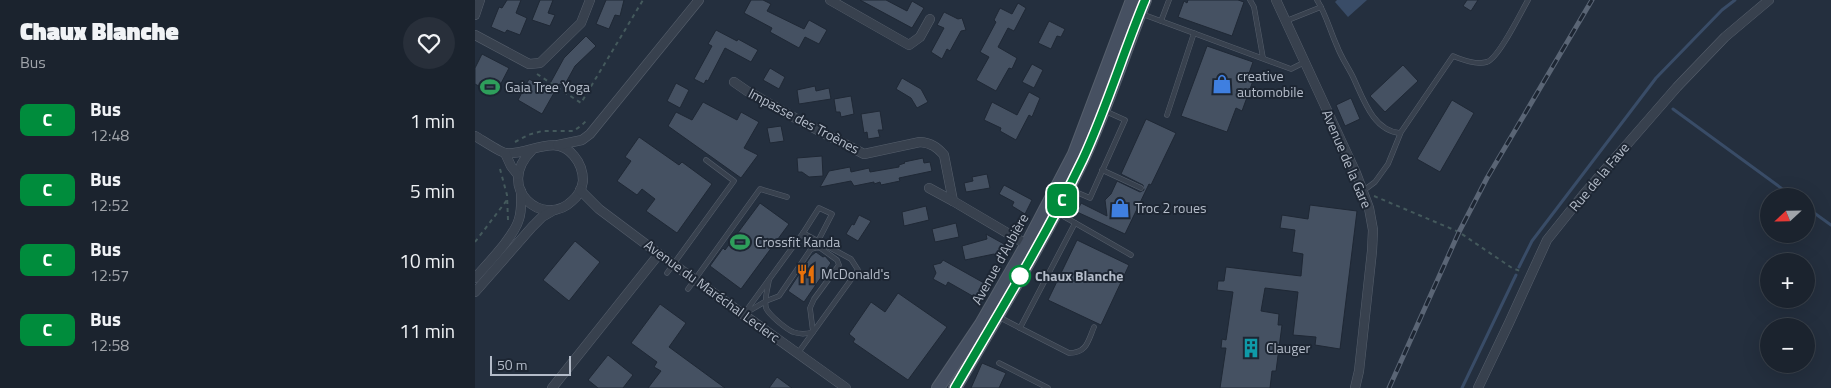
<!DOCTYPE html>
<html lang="en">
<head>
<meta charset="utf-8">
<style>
	:root { --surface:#1b232e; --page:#282f3a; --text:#f1f3f6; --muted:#a0a4aa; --line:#39404a }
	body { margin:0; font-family:"Titillium Web",sans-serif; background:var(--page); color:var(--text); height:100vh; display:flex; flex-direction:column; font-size:19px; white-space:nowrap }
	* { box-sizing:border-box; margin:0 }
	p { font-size:16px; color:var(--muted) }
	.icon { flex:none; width:28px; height:28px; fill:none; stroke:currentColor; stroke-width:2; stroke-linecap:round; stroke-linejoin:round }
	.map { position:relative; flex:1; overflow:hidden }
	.details { display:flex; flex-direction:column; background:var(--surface); width:475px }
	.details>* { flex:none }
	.badge { padding:0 10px; border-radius:8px; font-size:18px; line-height:32px }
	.needle { width:32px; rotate:248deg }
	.tools { position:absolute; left:1285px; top:188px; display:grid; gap:10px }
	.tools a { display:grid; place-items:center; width:55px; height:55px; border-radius:50%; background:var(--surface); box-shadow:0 5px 20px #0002,0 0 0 1px var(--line); font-size:25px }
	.scale { position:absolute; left:15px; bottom:12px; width:81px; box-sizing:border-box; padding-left:5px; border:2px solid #b4bcc9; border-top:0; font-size:14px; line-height:18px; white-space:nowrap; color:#b4bcc9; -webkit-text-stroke:4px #1d2633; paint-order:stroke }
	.map>.badge { position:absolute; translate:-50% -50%; box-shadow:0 0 0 2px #fff }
	.round { display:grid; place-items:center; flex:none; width:52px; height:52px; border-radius:26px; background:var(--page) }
	.head { display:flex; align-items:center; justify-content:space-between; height:85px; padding:0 20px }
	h1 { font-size:24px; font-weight:800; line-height:38px }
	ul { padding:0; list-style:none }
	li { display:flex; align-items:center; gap:15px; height:70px; padding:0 20px }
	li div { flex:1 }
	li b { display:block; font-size:19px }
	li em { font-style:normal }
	li .badge { min-width:55px; font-weight:700; text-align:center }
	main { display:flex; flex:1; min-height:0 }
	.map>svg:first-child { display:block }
	.water { fill:#394c67 }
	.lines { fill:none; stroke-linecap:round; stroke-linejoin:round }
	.stream { stroke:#394c67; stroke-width:3 }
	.building { fill:#455162; stroke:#1f2835 }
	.lane-casing { stroke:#565f6c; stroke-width:5.5 }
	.street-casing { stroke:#565f6c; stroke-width:10 }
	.secondary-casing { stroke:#565f6c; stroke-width:14 }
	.path { stroke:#44595c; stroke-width:2; stroke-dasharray:4 4; stroke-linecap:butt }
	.lane { stroke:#38414e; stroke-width:4.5 }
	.street { stroke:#38414e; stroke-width:9 }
	.secondary { stroke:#465061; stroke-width:12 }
	.rail-casing { stroke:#5a6575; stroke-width:5 }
	.rail { stroke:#1d2633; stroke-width:3; stroke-dasharray:9; stroke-linecap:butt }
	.line-casing { stroke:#fff; stroke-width:11 }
	.line { stroke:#008c3c; stroke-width:8 }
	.stop-dot { fill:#fff; stroke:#008c3c; stroke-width:2.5 }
	.labels { text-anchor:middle; stroke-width:4; stroke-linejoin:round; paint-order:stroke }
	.poi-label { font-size:14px; fill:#b4bcc9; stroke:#1d2633; text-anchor:start }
	.street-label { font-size:14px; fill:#b4bcc9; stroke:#1d2633 }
	.stop-label { font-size:14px; font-weight:bold; fill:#b4bcc9; stroke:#1d2633; text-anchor:start }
</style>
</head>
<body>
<main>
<section class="details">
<div class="head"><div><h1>Chaux Blanche</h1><p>Bus</p></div><a class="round"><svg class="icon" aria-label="heart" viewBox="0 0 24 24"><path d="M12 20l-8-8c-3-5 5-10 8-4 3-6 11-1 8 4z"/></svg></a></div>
<ul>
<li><span class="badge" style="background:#008c3c;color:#fff">C</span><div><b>Bus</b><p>12:48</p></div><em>1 min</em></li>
<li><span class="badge" style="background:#008c3c;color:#fff">C</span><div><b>Bus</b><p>12:52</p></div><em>5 min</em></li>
<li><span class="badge" style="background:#008c3c;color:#fff">C</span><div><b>Bus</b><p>12:57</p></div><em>10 min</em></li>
<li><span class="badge" style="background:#008c3c;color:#fff">C</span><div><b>Bus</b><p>12:58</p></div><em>11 min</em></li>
</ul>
</section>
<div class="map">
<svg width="1356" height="388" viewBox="0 0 1356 388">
	<rect width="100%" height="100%" fill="#242f3e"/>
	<!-- water -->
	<polygon class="water" points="862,0 892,0 873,17 860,2"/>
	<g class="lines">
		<!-- stream -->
		<g class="stream">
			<polyline points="1198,109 1317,196"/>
			<polyline points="1331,207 1356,225"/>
			<polyline points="1044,267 1057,241 1181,78 1247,10 1260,0"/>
			<polyline points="987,388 1041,275"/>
		</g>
	</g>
	<!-- building -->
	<g class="building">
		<polygon points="32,0 46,0 41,13 52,18 45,35 32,30 30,33 16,27 24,7 27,8"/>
		<polygon points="65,0 78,0 73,13 80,15 75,26 57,20"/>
		<polygon points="131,0 149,0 145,16 140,15 134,29 121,24"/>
		<polygon points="276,0 288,0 296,4 292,11 329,29 334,20 352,30 344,44 330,37 324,48 295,32 297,28 269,13"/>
		<polygon points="385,0 411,0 432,11 437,1 449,8 437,28"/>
		<polygon points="713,0 763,0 769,2 757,36 703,17 709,1 712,3"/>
		<polygon points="992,0 1003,0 996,11 988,6"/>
		<polygon points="543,3 551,8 539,31 533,28 523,47 542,58 537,69 534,68 521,91 501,80 514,57 505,52 521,22 519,20 525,8 537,14"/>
		<polygon points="469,12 483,19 487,18 491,30 486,31 475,51 472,49 467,59 456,52 469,28 462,25"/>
		<polygon points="574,21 590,29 586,37 582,36 576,49 563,43"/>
		<polygon points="241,30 262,41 263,39 283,50 276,62 250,48 233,81 231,80 229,84 219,79 237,46 233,44"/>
		<polygon points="111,36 121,46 100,66 89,86 84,84 67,114 43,100 54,79 72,89 89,58"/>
		<polygon points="732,46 778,62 773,76 779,78 767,111 761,108 752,132 706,116"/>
		<polygon points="7,54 34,68 20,95 0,84 0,68"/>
		<polygon points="557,64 568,70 559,88 547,82"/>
		<polygon points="928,65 943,81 910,112 895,96"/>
		<polygon points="295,68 310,77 304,89 288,80"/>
		<polygon points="427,78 446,89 453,102 442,108 436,98 421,89"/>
		<polygon points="201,83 214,90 205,108 192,101"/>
		<polygon points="340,86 341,91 354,88 356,99 324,104 322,90"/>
		<polygon points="554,92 565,98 557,117 554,115 541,140 525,131 526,128 509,120 517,102 542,115"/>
		<polygon points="376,96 379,114 366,117 365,112 361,112 359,99"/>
		<polygon points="876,98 885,119 870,126 861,105"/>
		<polygon points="977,100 999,113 965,172 942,159"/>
		<polygon points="228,102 262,120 266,112 284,122 269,148 283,155 266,178 193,126 201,112 217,120"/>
		<polygon points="405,111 408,130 403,130 405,137 393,139 392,132 389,133 386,114"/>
		<polygon points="671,119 701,133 676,185 674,184 650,234 602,212 606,203 632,216 630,200 636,194 642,181 665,192 669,190 668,185 646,174"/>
		<polygon points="306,126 309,141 295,143 292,128"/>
		<polygon points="164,137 204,165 207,162 237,184 202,233 171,211 180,199 167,189 162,195 142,181 156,161 150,157"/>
		<polygon points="347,156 348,176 334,177 327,172 323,172 322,158"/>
		<polygon points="448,158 449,163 455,162 457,171 424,178 425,181 406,185 405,182 399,184 399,182 379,186 376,181 345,187 354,171 375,167 376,172 394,168 395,172 424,167 424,165 430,163 429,162"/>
		<polygon points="512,174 515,188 491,192 489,183 498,181 497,177"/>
		<polygon points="529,185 557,200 550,214 537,206 539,202 524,194"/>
		<polygon points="285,203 314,224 266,289 235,266 248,248 250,250"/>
		<polygon points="835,205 882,211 865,349 840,345 841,337 818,335 823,292 790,288 786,311 804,314 803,325 807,325 801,371 797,371 795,388 745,388 751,348 746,348 747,339 751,340 758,292 742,290 743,281 749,281 751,267 826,276 828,254 817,252 820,230 805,228 807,215 833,219"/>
		<polygon points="451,206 454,220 429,226 427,212"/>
		<polygon points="384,215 396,221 383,241 371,234 377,224 379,225"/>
		<polygon points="481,223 484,237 460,242 457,229"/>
		<polygon points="511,234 529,244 531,250 526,258 519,254 490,260 487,246 512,239"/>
		<polygon points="602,240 654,265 626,325 573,300"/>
		<polygon points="100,241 125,262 94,301 68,280"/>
		<polygon points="341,252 348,257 350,256 356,263 329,302 313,291 336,256"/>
		<polygon points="468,260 509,283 501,298 473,282 471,286 458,279 461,273 458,265 466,263"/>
		<polygon points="423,293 472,327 433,380 378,342 380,339 374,334 396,302 410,312"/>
		<polygon points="185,304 211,323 194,347 250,388 173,388 186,371 179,367 182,362 156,343"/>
		<polygon points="133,355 158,375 148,388 123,388 113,380"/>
		<polygon points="507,363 531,373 524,388 496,388"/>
		<polygon points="302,377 317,388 294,388"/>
	</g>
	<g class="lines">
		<defs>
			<g id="lane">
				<polyline points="775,0 779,7 788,58"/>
				<path d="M842,0C851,14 855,31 862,46C866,57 873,67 878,77C888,98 898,131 925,133"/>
				<polyline points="667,14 816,69 830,62"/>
				<polyline points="686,21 694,0"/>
				<polyline points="811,21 846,7"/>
				<polyline points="692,115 719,33"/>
				<polyline points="627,170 666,188"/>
				<polyline points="594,189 615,198 650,120 630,111"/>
				<path d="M888,191L900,182L913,164L926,132L978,56C988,60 1001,65 1012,62C1024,58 1046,12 1053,0"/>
				<polyline points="581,212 656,255"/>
				<path d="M600,223L545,328L594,353C612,353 613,341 619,327"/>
				<polyline points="192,273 259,181 231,160"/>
				<polyline points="213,289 285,189 312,197"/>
				<polyline points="271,311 328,233 344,208 357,214 343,241"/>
				<path d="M269,314L291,301L304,296L336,249L344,247L362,260L364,265L339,299L335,308L338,332C332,334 324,334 318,332C311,329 294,315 291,308C289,299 293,288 294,280"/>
				<polyline points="524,317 545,328"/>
				<polyline points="323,353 383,270 376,259 328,233"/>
				<polyline points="524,363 573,388"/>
			</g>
			<g id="street">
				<polyline points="355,0 434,45 445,37 455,19"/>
				<polyline points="801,0 881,173 894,208 898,230 897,251 884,371 880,388"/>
				<polyline points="0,15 5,0"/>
				<polyline points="0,35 54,64 65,63 106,23 115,0"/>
				<path d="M259,82L272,91L329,123L389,154L445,142C456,143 462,147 469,155L478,201L556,247"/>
				<path d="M0,136C7,140 23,151 30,153C54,156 80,132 99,156C105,163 108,172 108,181C107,188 103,196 97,201C68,229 19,188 57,150"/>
				<polyline points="83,145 107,140 115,134 224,0"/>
				<polyline points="30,153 36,166 43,175"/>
				<polyline points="454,188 478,201"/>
				<polyline points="105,190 124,209 184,254 371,388"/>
				<path d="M0,278C13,263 39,237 44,219C47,210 46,201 46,191"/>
				<polyline points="0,292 57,227 67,217 79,210"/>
				<polyline points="77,388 184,254"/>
				<polyline points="1003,388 1034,323 1072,240 1108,195 1202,87 1250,37 1294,0"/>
			</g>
			<g id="secondary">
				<polyline points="463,388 506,324 552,244 599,154 657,0"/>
				<path d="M480,388C524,313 570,238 608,159C632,107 649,53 670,0"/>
			</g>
		</defs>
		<!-- lane casing -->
		<use href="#lane" class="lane-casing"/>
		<!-- street casing -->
		<use href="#street" class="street-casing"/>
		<!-- secondary casing -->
		<use href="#secondary" class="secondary-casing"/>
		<!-- path -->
		<g class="path">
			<polyline points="62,74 106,103 168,0"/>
			<polyline points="40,142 53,135 67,131 98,131 106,126 113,119"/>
			<polyline points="25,169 32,195 33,220"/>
			<polyline points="899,196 984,232 1037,268 1048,272"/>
			<polyline points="0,242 32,200"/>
		</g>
		<!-- lane -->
		<use href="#lane" class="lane"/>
		<!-- street -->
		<use href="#street" class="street"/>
		<!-- secondary -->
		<use href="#secondary" class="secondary"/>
		<defs>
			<polyline id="rail" points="914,388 984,232 1012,178 1117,0"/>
		</defs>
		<!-- rail casing -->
		<use href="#rail" class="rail-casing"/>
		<!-- rail -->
		<use href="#rail" class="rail"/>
	</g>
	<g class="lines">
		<defs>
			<path id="line" d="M480,388C524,313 570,238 608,159C632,107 648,53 670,0"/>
		</defs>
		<!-- line casing -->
		<use href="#line" class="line-casing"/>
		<!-- line -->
		<use href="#line" class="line"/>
	</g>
	<!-- icons -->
	<defs>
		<symbol id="shop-bare" viewBox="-9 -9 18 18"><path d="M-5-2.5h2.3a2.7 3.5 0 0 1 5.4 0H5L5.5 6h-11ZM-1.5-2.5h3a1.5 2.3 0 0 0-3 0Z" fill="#3f7fe0" stroke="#1d2633" stroke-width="2.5" paint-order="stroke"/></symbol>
		<symbol id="stadium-bare" viewBox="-9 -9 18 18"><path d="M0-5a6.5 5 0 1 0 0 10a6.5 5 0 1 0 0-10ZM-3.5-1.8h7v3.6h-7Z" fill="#2e9e5b" stroke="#1d2633" stroke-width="2.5" paint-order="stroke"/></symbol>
		<symbol id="restaurant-bare" viewBox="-9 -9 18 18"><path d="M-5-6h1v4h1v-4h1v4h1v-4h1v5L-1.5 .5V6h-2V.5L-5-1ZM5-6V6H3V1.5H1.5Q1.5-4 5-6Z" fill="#e8710a" stroke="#1d2633" stroke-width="2.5" paint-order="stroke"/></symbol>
		<symbol id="building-bare" viewBox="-9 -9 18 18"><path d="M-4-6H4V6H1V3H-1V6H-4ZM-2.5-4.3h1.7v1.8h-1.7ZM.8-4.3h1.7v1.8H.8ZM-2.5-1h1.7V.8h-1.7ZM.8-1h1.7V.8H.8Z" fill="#0f9aa8" stroke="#1d2633" stroke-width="2.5" paint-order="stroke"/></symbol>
	</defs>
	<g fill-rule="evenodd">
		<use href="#shop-bare" x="733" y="70" width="28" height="28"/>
		<use href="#stadium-bare" x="1" y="73" width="28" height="28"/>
		<use href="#shop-bare" x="631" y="194" width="28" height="28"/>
		<use href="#stadium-bare" x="251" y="228" width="28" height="28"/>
		<use href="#restaurant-bare" x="317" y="260" width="28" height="28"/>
		<use href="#building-bare" x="762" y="334" width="28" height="28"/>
	</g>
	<!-- markers -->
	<circle class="stop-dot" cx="545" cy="276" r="10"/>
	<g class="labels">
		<!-- poi labels -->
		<g class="poi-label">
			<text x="762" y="81">creative<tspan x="762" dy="16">automobile</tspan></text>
			<text x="30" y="92">Gaia Tree Yoga</text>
			<text x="660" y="213">Troc 2 roues</text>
			<text x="280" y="247">Crossfit Kanda</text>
			<text x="346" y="279">McDonald's</text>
			<text x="791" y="353">Clauger</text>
		</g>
		<!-- street labels -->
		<g class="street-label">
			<text transform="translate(329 121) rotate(28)" y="5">Impasse des Troènes</text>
			<text transform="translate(872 159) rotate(67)" y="5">Avenue de la Gare</text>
			<text transform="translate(1124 177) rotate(-50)" y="5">Rue de la Fave</text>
			<text transform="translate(525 259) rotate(-61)" y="5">Avenue d'Aubière</text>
			<text transform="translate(237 291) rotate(36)" y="5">Avenue du Maréchal Leclerc</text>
		</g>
		<!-- stop labels -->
		<g class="stop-label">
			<text x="560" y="281">Chaux Blanche</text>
		</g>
	</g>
</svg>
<div class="tools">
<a><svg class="needle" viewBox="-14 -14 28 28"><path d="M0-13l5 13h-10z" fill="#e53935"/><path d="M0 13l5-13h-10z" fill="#a0a4aa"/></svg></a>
<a>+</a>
<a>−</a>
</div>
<div class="scale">50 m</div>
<b class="badge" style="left:587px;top:200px;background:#008c3c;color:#fff">C</b>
</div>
</main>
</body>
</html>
